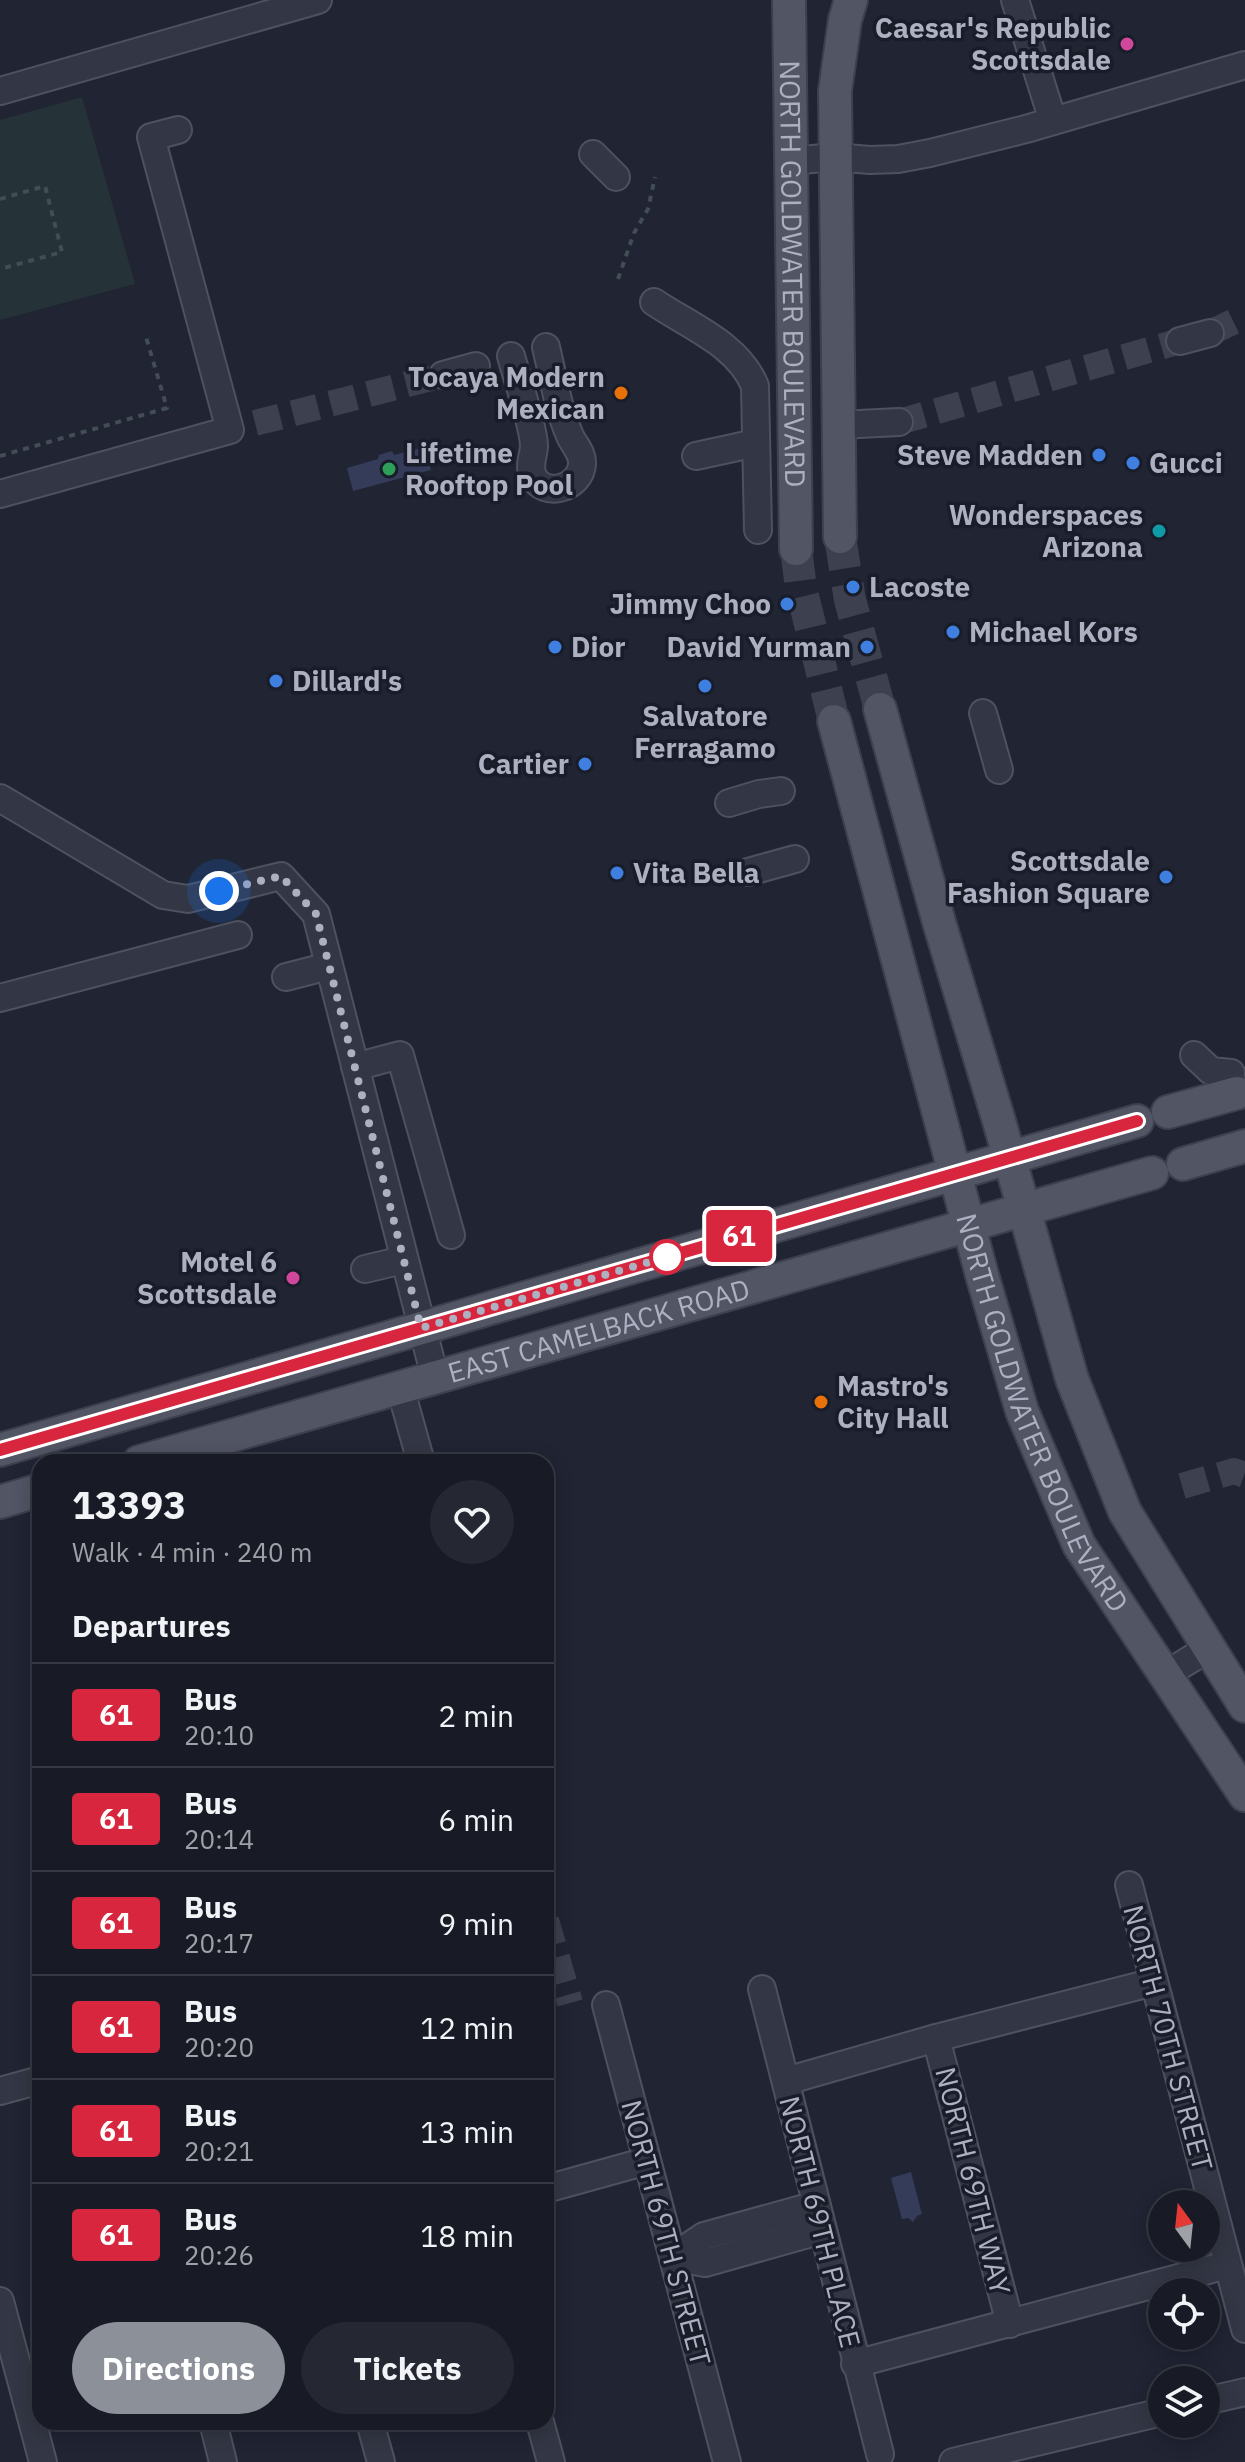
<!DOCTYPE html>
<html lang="en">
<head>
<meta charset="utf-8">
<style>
	:root { --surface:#181b26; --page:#252832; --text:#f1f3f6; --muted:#9fa1a7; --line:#363943; --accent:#8c9099 }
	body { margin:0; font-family:"IBM Plex Sans",sans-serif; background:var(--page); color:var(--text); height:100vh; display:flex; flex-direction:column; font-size:30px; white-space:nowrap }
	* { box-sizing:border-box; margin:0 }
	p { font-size:26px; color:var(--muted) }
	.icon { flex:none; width:44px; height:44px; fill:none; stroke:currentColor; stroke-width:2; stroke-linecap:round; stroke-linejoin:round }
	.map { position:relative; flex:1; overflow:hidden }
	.drawer { position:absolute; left:32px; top:1454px; width:522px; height:976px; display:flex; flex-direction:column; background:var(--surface); border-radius:24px; box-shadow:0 4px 20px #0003,0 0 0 2px var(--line) }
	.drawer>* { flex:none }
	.badge { padding:0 16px; border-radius:6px; font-size:28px; line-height:52px }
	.needle { width:52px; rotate:345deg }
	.tools { position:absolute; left:1148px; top:2190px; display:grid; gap:16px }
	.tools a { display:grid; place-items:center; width:72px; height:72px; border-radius:50%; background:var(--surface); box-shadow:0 4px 20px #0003,0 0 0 2px var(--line); font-size:40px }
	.you { position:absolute; width:40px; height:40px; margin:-20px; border:6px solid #fff; border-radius:50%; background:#1a73e8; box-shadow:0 0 0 12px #1a73e833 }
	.map>.badge { position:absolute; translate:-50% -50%; box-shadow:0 0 0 4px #fff }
	h2 { padding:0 40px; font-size:30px; line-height:72px }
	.round { display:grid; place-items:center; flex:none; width:84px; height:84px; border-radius:42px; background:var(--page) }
	.summary { display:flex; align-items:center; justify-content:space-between; height:136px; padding:0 40px }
	h1 { font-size:38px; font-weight:700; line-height:60px }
	.button { display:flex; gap:16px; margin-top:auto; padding:16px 40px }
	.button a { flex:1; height:92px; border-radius:48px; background:var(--accent); color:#fff; font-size:32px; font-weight:700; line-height:92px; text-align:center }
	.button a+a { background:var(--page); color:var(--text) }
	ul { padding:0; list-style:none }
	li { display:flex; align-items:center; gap:24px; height:104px; padding:0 40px; border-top:2px solid var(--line) }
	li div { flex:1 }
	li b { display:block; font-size:30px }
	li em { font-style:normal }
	li .badge { min-width:88px; font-weight:700; text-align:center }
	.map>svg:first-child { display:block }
	.green { fill:#253237 }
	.water { fill:#353c59 }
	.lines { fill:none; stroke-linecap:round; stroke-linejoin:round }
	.minor-tunnel { stroke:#3c404f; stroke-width:26; stroke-dasharray:26 13; stroke-linecap:butt }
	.major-tunnel { stroke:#3c404f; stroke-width:32; stroke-dasharray:32 16; stroke-linecap:butt }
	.minor-casing { stroke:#4e515f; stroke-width:30 }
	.major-casing { stroke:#3d404e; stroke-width:36 }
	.path { stroke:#424d54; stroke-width:4; stroke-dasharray:6 6; stroke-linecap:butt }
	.minor { stroke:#333644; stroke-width:26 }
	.major { stroke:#515564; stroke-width:32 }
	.line-casing { stroke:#fff; stroke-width:18 }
	.line { stroke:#d7263d; stroke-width:12 }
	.walk { stroke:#adb0c1; stroke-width:8; stroke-dasharray:0 14.4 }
	.hotel-dot { fill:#d1479c; stroke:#191c29; stroke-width:3 }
	.food-dot { fill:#e8710a; stroke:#191c29; stroke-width:3 }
	.shop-dot { fill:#3f7fe0; stroke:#191c29; stroke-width:3 }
	.leisure-dot { fill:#2e9e5b; stroke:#191c29; stroke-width:3 }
	.culture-dot { fill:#0f9aa8; stroke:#191c29; stroke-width:3 }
	.stop-dot { fill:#fff; stroke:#d7263d; stroke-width:4 }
	.labels { text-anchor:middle; stroke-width:7; stroke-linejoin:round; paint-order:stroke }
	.poi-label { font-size:28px; font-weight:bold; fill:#adb0c1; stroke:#191c29; text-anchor:end }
	.street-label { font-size:28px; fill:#adb0c1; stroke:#191c29 }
</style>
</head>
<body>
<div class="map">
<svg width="1245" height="2462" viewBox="0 0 1245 2462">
	<rect width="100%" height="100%" fill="#202433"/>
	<!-- green -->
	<polygon class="green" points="82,97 135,284 0,320 0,120"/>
	<!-- water -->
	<g class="water">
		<polygon points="425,447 431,470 353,491 347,468 378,459 379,455 392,451 394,455"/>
		<polygon points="911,2172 922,2214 917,2216 913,2222 908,2218 902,2219 891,2178"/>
	</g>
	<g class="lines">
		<!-- minor-tunnel -->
		<g class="minor-tunnel">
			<polyline points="1210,333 1245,316"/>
			<polyline points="899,422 1180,341"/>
			<polyline points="255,423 443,375"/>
			<polyline points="1182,1486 1234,1471 1245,1475"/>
			<polyline points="546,1920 570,2003"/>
		</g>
		<!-- major-tunnel -->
		<g class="major-tunnel">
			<polyline points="840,537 850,600 880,709"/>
			<polyline points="796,549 801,588 834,721"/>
		</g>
		<defs>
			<g id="minor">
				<polyline points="1015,0 1053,121"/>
				<polyline points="0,91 318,0"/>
				<polyline points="593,154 616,177"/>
				<polyline points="791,161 834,157 870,160 898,159 930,153 1026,129 1245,65"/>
				<path d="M654,302C689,326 738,344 755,386L758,530"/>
				<polyline points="1180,341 1210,333"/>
				<path d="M511,356C517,378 533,424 534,445C534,456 528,465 533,476C544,499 581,488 582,464C583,453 574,445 570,436C558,409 553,376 546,347"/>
				<polyline points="443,375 476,366"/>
				<polyline points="839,425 899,422"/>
				<polyline points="696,456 756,443"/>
				<polyline points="0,494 230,430 151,137 178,130"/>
				<polyline points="983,713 999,770"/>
				<polyline points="0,798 163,895 188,899 281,876 316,914 435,1377"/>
				<polyline points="729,803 759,794 781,791"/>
				<polyline points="748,872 795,859"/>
				<polyline points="286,977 329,966"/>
				<polyline points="0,998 238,935"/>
				<polyline points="1194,1055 1211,1071 1231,1073"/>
				<polyline points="355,1067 400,1055 451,1235"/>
				<polyline points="365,1269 403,1260"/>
				<polyline points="400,1387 421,1462"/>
				<polyline points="1165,1675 1209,1648"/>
				<polyline points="1129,1885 1245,2329"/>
				<polyline points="762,1989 880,2454"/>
				<polyline points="606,2005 727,2462"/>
				<polyline points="936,2038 1010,2324"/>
				<polyline points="786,2081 936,2038 1154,1982"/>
				<polyline points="0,2091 40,2080"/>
				<polyline points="546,2189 647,2161"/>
				<polyline points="673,2257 705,2263 822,2230"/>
				<polyline points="673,2257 704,2236 816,2205"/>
				<polyline points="0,2301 43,2462"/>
				<polyline points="855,2364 1227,2265"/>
				<polyline points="1206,2401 1245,2392"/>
				<polyline points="213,2422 223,2462"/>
				<polyline points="370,2422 381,2462"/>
				<polyline points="540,2422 551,2462"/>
				<polyline points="953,2462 1162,2412"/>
			</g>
			<g id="major">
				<path id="s1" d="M789,0L796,549"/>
				<polyline points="840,537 835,91 845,20 851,0"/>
				<polyline points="880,709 939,922 999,1121 1072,1379 1125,1512 1245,1706"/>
				<path id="s2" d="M834,721L982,1275L1022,1411L1079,1545L1245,1795"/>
				<polyline points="1168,1112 1237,1093"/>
				<polyline points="1183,1164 1245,1146"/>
				<polyline points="0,1450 1137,1121"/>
				<path id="s3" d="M139,1462L1152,1173"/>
				<polyline points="0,1502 40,1490"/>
			</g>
		</defs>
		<!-- minor casing -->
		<use href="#minor" class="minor-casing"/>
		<!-- major casing -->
		<use href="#major" class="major-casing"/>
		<!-- path -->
		<g class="path">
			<polyline points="0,199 45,186 62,252 0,269"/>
			<polyline points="618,279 634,233 648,209 655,177"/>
			<polyline points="0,456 167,408 146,337"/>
		</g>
		<!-- minor -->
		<use href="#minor" class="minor"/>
		<!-- major -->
		<use href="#major" class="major"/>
	</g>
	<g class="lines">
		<defs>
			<polyline id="line" points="0,1450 1137,1121"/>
		</defs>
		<!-- line casing -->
		<use href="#line" class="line-casing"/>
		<!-- line -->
		<use href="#line" class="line"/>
		<!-- walk -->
		<polyline class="walk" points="219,891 281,876 316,914 421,1328 667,1257"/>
	</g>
	<!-- markers -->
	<g class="hotel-dot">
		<circle cx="1127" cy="44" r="8"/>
		<circle cx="293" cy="1278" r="8"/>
	</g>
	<g class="food-dot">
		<circle cx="621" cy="393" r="8"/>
		<circle cx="821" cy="1402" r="8"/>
	</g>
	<g class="shop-dot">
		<circle cx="1099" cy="455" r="8"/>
		<circle cx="1133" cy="463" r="8"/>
		<circle cx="853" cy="587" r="8"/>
		<circle cx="787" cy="604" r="8"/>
		<circle cx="953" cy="632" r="8"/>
		<circle cx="555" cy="647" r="8"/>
		<circle cx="867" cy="647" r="8"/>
		<circle cx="276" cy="681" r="8"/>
		<circle cx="705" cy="686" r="8"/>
		<circle cx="585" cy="764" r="8"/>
		<circle cx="617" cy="873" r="8"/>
		<circle cx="1166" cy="877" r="8"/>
	</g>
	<circle class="leisure-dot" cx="389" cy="469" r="8"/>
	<circle class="culture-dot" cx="1159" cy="531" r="8"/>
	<circle class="stop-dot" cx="667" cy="1257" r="16"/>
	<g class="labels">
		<!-- poi labels -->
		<g class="poi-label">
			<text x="1111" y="38">Caesar's Republic<tspan x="1111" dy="32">Scottsdale</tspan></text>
			<text x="605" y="387">Tocaya Modern<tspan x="605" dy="32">Mexican</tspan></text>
			<text x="405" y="463" text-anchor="start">Lifetime<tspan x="405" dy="32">Rooftop Pool</tspan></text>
			<text x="1083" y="465">Steve Madden</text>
			<text x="1149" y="473" text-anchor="start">Gucci</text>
			<text x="1143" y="525">Wonderspaces<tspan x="1143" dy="32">Arizona</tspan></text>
			<text x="869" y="597" text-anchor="start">Lacoste</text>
			<text x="771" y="614">Jimmy Choo</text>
			<text x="969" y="642" text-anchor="start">Michael Kors</text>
			<text x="571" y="657" text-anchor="start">Dior</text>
			<text x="851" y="657">David Yurman</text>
			<text x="292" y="691" text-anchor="start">Dillard's</text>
			<text x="705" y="726" text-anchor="middle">Salvatore<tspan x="705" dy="32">Ferragamo</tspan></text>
			<text x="569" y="774">Cartier</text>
			<text x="1150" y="871">Scottsdale<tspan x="1150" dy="32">Fashion Square</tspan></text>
			<text x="633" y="883" text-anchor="start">Vita Bella</text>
			<text x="277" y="1272">Motel 6<tspan x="277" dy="32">Scottsdale</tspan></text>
			<text x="837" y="1396" text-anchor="start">Mastro's<tspan x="837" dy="32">City Hall</tspan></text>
		</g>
		<!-- street labels -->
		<g class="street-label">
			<text dy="10" stroke="none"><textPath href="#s1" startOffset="274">NORTH GOLDWATER BOULEVARD</textPath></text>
			<text dy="10" stroke="none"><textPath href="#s3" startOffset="478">EAST CAMELBACK ROAD</textPath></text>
			<text dy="10" stroke="none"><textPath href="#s2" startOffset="724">NORTH GOLDWATER BOULEVARD</textPath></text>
			<text transform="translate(1168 2038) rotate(75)" y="10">NORTH 70TH STREET</text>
			<text transform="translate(973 2181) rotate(76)" y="10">NORTH 69TH WAY</text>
			<text transform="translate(820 2222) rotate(76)" y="10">NORTH 69TH PLACE</text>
			<text transform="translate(666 2233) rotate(75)" y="10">NORTH 69TH STREET</text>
		</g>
	</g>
</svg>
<div class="tools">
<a><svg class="needle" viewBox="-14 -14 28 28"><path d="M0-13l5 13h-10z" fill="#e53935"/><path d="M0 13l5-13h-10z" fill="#9fa1a7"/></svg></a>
<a><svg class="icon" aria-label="locate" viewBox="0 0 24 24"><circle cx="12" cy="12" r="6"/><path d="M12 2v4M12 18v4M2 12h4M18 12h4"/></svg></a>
<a><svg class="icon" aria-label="layers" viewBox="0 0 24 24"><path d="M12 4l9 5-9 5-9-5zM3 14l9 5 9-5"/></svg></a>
</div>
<div class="you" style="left:219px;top:891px"></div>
<b class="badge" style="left:739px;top:1236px;background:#d7263d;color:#fff">61</b>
<section class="drawer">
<div class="summary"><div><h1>13393</h1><p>Walk · 4 min · 240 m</p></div><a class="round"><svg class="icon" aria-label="heart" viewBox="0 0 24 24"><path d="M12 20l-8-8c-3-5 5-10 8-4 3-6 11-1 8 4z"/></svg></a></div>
<h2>Departures</h2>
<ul>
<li><span class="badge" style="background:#d7263d;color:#fff">61</span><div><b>Bus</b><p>20:10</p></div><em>2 min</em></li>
<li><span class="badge" style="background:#d7263d;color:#fff">61</span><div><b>Bus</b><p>20:14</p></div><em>6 min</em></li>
<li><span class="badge" style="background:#d7263d;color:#fff">61</span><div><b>Bus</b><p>20:17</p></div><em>9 min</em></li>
<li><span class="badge" style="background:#d7263d;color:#fff">61</span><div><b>Bus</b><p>20:20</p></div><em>12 min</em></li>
<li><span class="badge" style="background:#d7263d;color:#fff">61</span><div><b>Bus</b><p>20:21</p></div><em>13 min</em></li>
<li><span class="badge" style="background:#d7263d;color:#fff">61</span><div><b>Bus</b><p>20:26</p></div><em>18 min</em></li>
</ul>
<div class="button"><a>Directions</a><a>Tickets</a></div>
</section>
</div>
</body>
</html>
